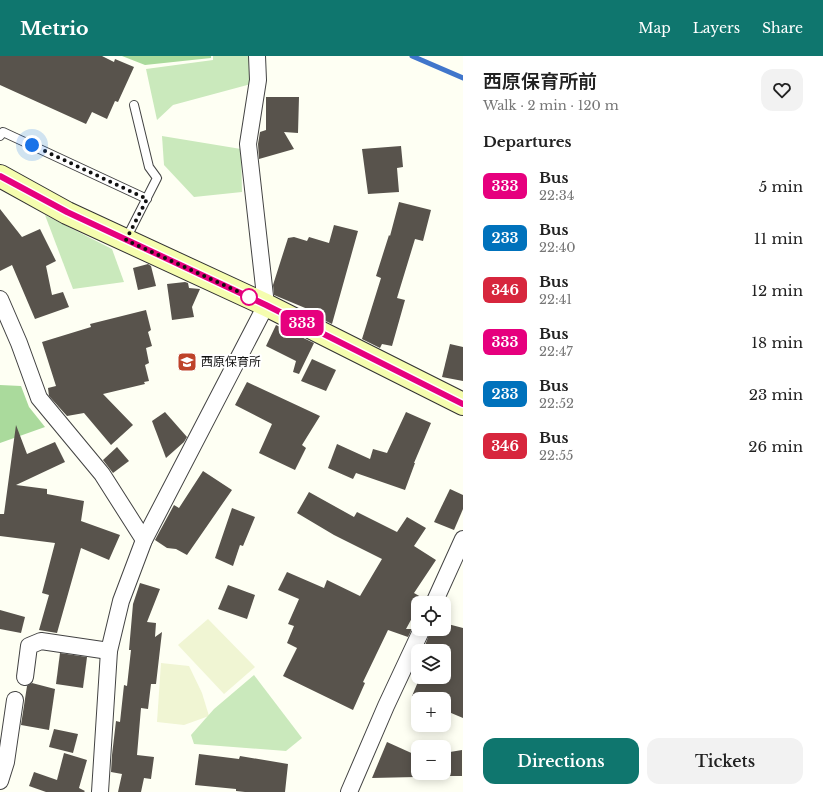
<!DOCTYPE html>
<html lang="en">
<head>
<meta charset="utf-8">
<style>
	:root { --surface:#fff; --page:#f2f2f2; --text:#222; --muted:#767676; --accent:#0f766e }
	body { margin:0; font-family:"Libre Baskerville","Noto Sans JP",serif; background:var(--page); color:var(--text); height:100vh; display:flex; flex-direction:column; font-size:15px; white-space:nowrap }
	* { box-sizing:border-box; margin:0 }
	p { font-size:13px; color:var(--muted) }
	.icon { flex:none; width:22px; height:22px; fill:none; stroke:currentColor; stroke-width:2; stroke-linecap:round; stroke-linejoin:round }
	.map { position:relative; flex:1; overflow:hidden }
	.panel { display:flex; flex-direction:column; background:var(--surface); width:360px }
	.panel>* { flex:none }
	.badge { padding:0 8px; border-radius:6px; font-size:14px; line-height:26px }
	.buttons { position:absolute; left:411px; top:540px; display:grid; gap:8px }
	.buttons a { display:grid; place-items:center; width:40px; height:40px; border-radius:8px; background:var(--surface); box-shadow:0 2px 10px #0003; font-size:20px }
	.you { position:absolute; width:20px; height:20px; margin:-10px; border:3px solid #fff; border-radius:50%; background:#1a73e8; box-shadow:0 0 0 6px #1a73e833 }
	.map>.badge { position:absolute; translate:-50% -50%; box-shadow:0 0 0 2px #fff }
	h2 { padding:0 20px; font-size:15px; line-height:36px }
	.round { display:grid; place-items:center; flex:none; width:42px; height:42px; border-radius:12px; background:var(--page) }
	.summary { display:flex; align-items:center; justify-content:space-between; height:68px; padding:0 20px }
	h1 { font-size:19px; font-weight:600; line-height:30px }
	.button { display:flex; gap:8px; margin-top:auto; padding:8px 20px }
	.button a { flex:1; height:46px; border-radius:12px; background:var(--accent); color:#fff; font-size:16px; font-weight:600; line-height:46px; text-align:center }
	.button a+a { background:var(--page); color:var(--text) }
	ul { padding:0; list-style:none }
	li { display:flex; align-items:center; gap:12px; height:52px; padding:0 20px }
	li div { flex:1 }
	li b { display:block; font-size:15px }
	li em { font-style:normal }
	li .badge { min-width:44px; font-weight:700; text-align:center }
	header { display:flex; align-items:center; gap:24px; box-sizing:border-box; height:56px; padding:0 20px; background:var(--accent); color:#fff }
	header strong { font-size:19px }
	nav { display:flex; gap:22px; margin-inline-start:auto; font-size:14px }
	main { display:flex; flex:1; min-height:0 }
	.map>svg:first-child { display:block }
	.farmland { fill:#f0f5d3 }
	.green { fill:#cae9bc }
	.forest { fill:#aada9c }
	.lines { fill:none; stroke-linecap:round; stroke-linejoin:round }
	.stream { stroke:#4076cb; stroke-width:5 }
	.building { fill:#58534c }
	.lane-casing { stroke:#434343; stroke-width:10 }
	.street-casing { stroke:#434343; stroke-width:18 }
	.secondary-casing { stroke:#323232; stroke-width:24 }
	.lane { stroke:#fff; stroke-width:8 }
	.street { stroke:#fff; stroke-width:16 }
	.secondary { stroke:#f5fdaf; stroke-width:22 }
	.line-casing { stroke:#fff; stroke-width:9 }
	.line { stroke:#e6007e; stroke-width:6 }
	.walk { stroke:#101010; stroke-width:4; stroke-dasharray:0 7.2 }
	.stop-dot { fill:#fff; stroke:#e6007e; stroke-width:2 }
	.labels { text-anchor:middle; stroke-width:4; stroke-linejoin:round; paint-order:stroke }
	.poi-label { font-size:12px; fill:#101010; stroke:#fff; text-anchor:start }
</style>
</head>
<body>
<header>
<strong>Metrio</strong>
<nav><a>Map</a><a>Layers</a><a>Share</a></nav>
</header>
<main>
<div class="map">
<svg width="463" height="736" viewBox="0 0 463 736">
	<rect width="100%" height="100%" fill="#fefff3"/>
	<!-- farmland -->
	<g class="farmland">
		<polygon points="208,563 255,611 224,638 178,589"/>
		<polygon points="161,607 189,610 202,637 209,660 184,669 157,666"/>
	</g>
	<!-- green -->
	<g class="green">
		<polygon points="213,0 252,0 251,28 173,49 157,64 146,13 213,4"/>
		<polygon points="162,80 241,93 242,136 194,141 164,109"/>
		<polygon points="45,159 112,193 124,226 73,233"/>
		<polygon points="254,619 302,682 286,695 194,688 191,679 214,653"/>
	</g>
	<!-- forest -->
	<g class="forest">
		<polygon points="122,0 211,0 211,2 145,9"/>
		<polygon points="0,329 21,330 29,351 45,371 0,387"/>
	</g>
	<g class="lines">
		<!-- stream -->
		<polyline class="stream" points="412,0 463,22"/>
	</g>
	<!-- building -->
	<g class="building">
		<polygon points="0,0 102,0 114,6 115,3 134,11 118,46 115,45 107,63 92,56 86,68 0,29"/>
		<polygon points="266,41 299,41 298,77 284,76 294,93 259,103 258,88 260,76 266,74"/>
		<polygon points="401,90 403,111 397,112 399,136 368,138 362,93"/>
		<polygon points="399,146 431,154 423,185 415,183 397,242 405,244 392,290 382,288 380,292 362,283 381,222 376,220 389,179 390,180"/>
		<polygon points="0,153 22,181 40,173 56,205 46,210 52,239 63,236 69,251 35,263 12,209 0,215"/>
		<polygon points="334,169 358,175 332,268 309,257 310,254 274,239 273,229 288,182 294,181 307,185 309,181 329,187"/>
		<polygon points="148,208 151,210 156,230 138,234 133,212"/>
		<polygon points="185,226 188,227 189,232 200,233 192,251 194,261 172,264 167,228"/>
		<polygon points="146,254 151,274 148,276 152,290 146,292 149,307 145,309 149,325 144,326 145,328 103,338 133,369 111,389 84,357 67,360 49,340 48,332 56,330 42,286 91,271 90,268"/>
		<polygon points="276,269 314,287 299,318 293,316 296,305 266,290"/>
		<polygon points="450,288 463,291 463,325 442,321"/>
		<polygon points="312,303 336,314 326,335 301,325"/>
		<polygon points="247,326 320,360 302,389 306,392 295,414 259,397 272,368 235,349"/>
		<polygon points="165,356 187,381 184,386 166,402 152,365"/>
		<polygon points="406,356 431,367 414,407 415,407 405,434 356,417 353,423 328,412 337,388 370,403 373,393 387,397"/>
		<polygon points="16,369 27,398 55,386 65,406 16,429 47,433 47,438 84,445 81,465 120,479 109,504 81,492 57,577 39,574 49,539 42,537 55,487 0,480 0,458 4,458"/>
		<polygon points="117,391 129,405 113,417 103,404"/>
		<polygon points="203,415 232,434 187,499 176,493 167,492 155,484 174,449 179,452"/>
		<polygon points="450,433 463,439 463,453 454,474 434,466"/>
		<polygon points="309,436 354,461 357,456 397,476 407,461 426,472 414,490 436,504 414,537 421,541 421,546 418,547 418,551 406,573 412,573 408,581 388,574 363,626 365,627 353,654 283,620 297,592 287,587 294,570 288,568 299,543 278,534 287,516 324,532 327,524 360,540 382,503 334,479 297,457"/>
		<polygon points="232,452 255,461 243,490 240,489 233,510 215,502"/>
		<polygon points="140,527 160,533 147,566 156,567 155,581 162,576 156,628 151,628 148,653 141,652 137,699 154,701 151,723 144,722 141,736 118,736 122,718 111,716 112,699 116,665 120,666 124,629 127,630 131,594 129,594 133,548"/>
		<polygon points="228,529 255,539 247,563 218,553"/>
		<polygon points="0,554 25,561 21,577 0,573"/>
		<polygon points="444,567 463,572 463,662 444,654 444,643 419,643 412,640 420,621 444,621 444,595 423,595 431,573 444,573"/>
		<polygon points="60,597 87,601 83,632 56,628"/>
		<polygon points="32,627 55,633 49,674 21,669 27,630"/>
		<polygon points="54,673 78,678 73,697 49,691"/>
		<polygon points="387,686 418,700 418,714 416,721 372,722"/>
		<polygon points="462,694 462,720 444,720 444,697"/>
		<polygon points="64,697 87,704 79,732 85,735 84,736 46,736 29,730 34,716 57,724"/>
		<polygon points="199,698 239,703 240,700 288,708 285,736 245,736 236,735 236,733 195,729"/>
	</g>
	<g class="lines">
		<defs>
			<g id="lane">
				<polyline points="0,80 3,76 147,143"/>
				<polyline points="126,183 157,122 149,111 134,49"/>
			</g>
			<g id="street">
				<polyline points="0,243 19,287 39,342 102,418 144,484"/>
				<polyline points="434,547 463,483"/>
				<polyline points="25,621 29,590 41,585 109,595"/>
				<polyline points="0,725 6,706 15,644"/>
				<polyline points="100,736 109,595 121,545 144,484 266,249 248,88 258,24 257,0"/>
				<polyline points="349,736 386,650 422,573"/>
			</g>
			<polyline id="secondary" points="0,120 67,157 266,249 463,348"/>
		</defs>
		<!-- lane casing -->
		<use href="#lane" class="lane-casing"/>
		<!-- street casing -->
		<use href="#street" class="street-casing"/>
		<!-- secondary casing -->
		<use href="#secondary" class="secondary-casing"/>
		<!-- lane -->
		<use href="#lane" class="lane"/>
		<!-- street -->
		<use href="#street" class="street"/>
		<!-- secondary -->
		<use href="#secondary" class="secondary"/>
	</g>
	<g class="lines">
		<defs>
			<polyline id="line" points="0,120 67,156 266,249 463,348"/>
		</defs>
		<!-- line casing -->
		<use href="#line" class="line-casing"/>
		<!-- line -->
		<use href="#line" class="line"/>
		<!-- walk -->
		<polyline class="walk" points="32,89 147,143 126,184 252,242 249,241"/>
	</g>
	<!-- icons -->
	<defs>
		<symbol id="school-square" viewBox="-11 -11 22 22"><rect x="-9" y="-9" width="18" height="18" rx="4" fill="#be4329" stroke="#fff"/><path d="M0-5L7-2L0 1L-7-2ZM-4 1L0 2.5L4 1V4Q0 6-4 4Z" fill="#fff"/></symbol>
	</defs>
	<g fill-rule="evenodd">
		<use href="#school-square" x="176" y="295" width="22" height="22"/>
	</g>
	<!-- markers -->
	<circle class="stop-dot" cx="249" cy="241" r="8"/>
	<g class="labels">
		<!-- poi labels -->
		<g class="poi-label">
			<text x="201" y="310">西原保育所</text>
		</g>
	</g>
</svg>
<div class="buttons">
<a><svg class="icon" aria-label="locate" viewBox="0 0 24 24"><circle cx="12" cy="12" r="6"/><path d="M12 2v4M12 18v4M2 12h4M18 12h4"/></svg></a>
<a><svg class="icon" aria-label="layers" viewBox="0 0 24 24"><path d="M12 4l9 5-9 5-9-5zM3 14l9 5 9-5"/></svg></a>
<a>+</a>
<a>−</a>
</div>
<div class="you" style="left:32px;top:89px"></div>
<b class="badge" style="left:302px;top:267px;background:#e6007e;color:#fff">333</b>
</div>
<section class="panel">
<div class="summary"><div><h1>西原保育所前</h1><p>Walk · 2 min · 120 m</p></div><a class="round"><svg class="icon" aria-label="heart" viewBox="0 0 24 24"><path d="M12 20l-8-8c-3-5 5-10 8-4 3-6 11-1 8 4z"/></svg></a></div>
<h2>Departures</h2>
<ul>
<li><span class="badge" style="background:#e6007e;color:#fff">333</span><div><b>Bus</b><p>22:34</p></div><em>5 min</em></li>
<li><span class="badge" style="background:#0072bc;color:#fff">233</span><div><b>Bus</b><p>22:40</p></div><em>11 min</em></li>
<li><span class="badge" style="background:#d7263d;color:#fff">346</span><div><b>Bus</b><p>22:41</p></div><em>12 min</em></li>
<li><span class="badge" style="background:#e6007e;color:#fff">333</span><div><b>Bus</b><p>22:47</p></div><em>18 min</em></li>
<li><span class="badge" style="background:#0072bc;color:#fff">233</span><div><b>Bus</b><p>22:52</p></div><em>23 min</em></li>
<li><span class="badge" style="background:#d7263d;color:#fff">346</span><div><b>Bus</b><p>22:55</p></div><em>26 min</em></li>
</ul>
<div class="button"><a>Directions</a><a>Tickets</a></div>
</section>
</main>
</body>
</html>
